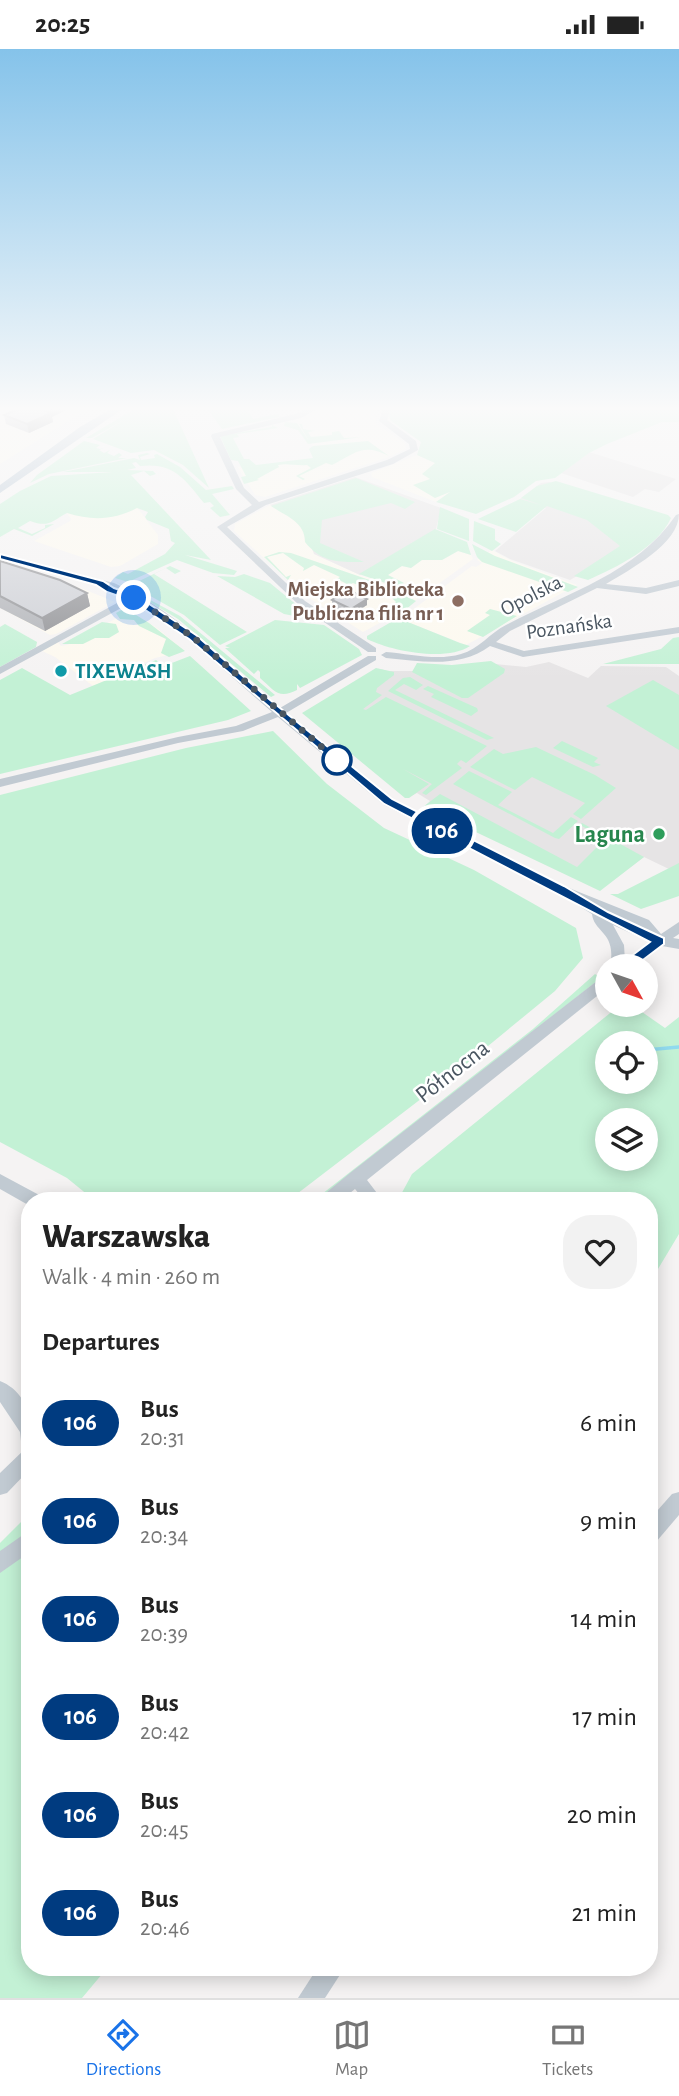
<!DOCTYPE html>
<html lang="en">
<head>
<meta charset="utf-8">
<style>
	:root { --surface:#fff; --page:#f2f2f2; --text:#222; --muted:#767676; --line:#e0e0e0; --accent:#1a73e8 }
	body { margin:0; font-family:"Alegreya Sans",sans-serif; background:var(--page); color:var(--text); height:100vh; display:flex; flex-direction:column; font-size:26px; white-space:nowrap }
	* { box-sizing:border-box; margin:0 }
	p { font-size:23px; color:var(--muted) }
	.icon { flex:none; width:38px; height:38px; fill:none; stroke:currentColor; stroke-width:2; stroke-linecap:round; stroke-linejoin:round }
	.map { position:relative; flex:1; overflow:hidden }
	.side { position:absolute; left:21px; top:1143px; width:637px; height:784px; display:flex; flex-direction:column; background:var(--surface); border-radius:28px; box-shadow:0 4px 18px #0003 }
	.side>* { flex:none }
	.badge { padding:0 14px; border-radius:23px; font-size:24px; line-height:46px }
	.needle { width:46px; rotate:130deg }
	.buttons { position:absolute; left:595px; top:905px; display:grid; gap:14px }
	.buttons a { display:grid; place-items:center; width:63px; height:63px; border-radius:50%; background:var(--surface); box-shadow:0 4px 18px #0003; font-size:35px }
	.you { position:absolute; width:35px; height:35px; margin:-18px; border:5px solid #fff; border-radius:50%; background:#1a73e8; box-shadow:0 0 0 10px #1a73e833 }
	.map>.badge { position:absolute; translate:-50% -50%; box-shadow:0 0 0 4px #fff }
	h2 { padding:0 21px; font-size:26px; line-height:63px }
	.round { display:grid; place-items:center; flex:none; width:74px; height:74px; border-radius:28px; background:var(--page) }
	.summary { display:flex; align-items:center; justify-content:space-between; height:119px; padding:0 21px }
	h1 { font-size:33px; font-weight:800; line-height:52px }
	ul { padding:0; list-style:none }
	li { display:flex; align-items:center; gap:21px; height:98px; padding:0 21px }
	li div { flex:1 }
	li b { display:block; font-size:26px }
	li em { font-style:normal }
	li .badge { min-width:77px; font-weight:700; text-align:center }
	.status { display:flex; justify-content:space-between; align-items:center; height:49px; padding:0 35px; background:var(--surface); direction:ltr }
	.status svg { height:19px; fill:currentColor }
	.menu { display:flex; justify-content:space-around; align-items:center; height:98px; border-top:2px solid var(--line); background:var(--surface); font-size:19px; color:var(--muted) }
	.menu a { display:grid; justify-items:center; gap:4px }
	.menu .current { color:var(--accent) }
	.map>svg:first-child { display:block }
	.commercial { fill:#fdf9ef }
	.education { fill:#e6e4e5 }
	.green { fill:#c3f1d5; fill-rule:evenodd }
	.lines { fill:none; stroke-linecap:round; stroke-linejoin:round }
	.stream { stroke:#90daee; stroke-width:3.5 }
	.minor { fill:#c1cad2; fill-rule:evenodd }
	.major { fill:#b3c2d1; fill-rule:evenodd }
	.wall { fill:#b0b2b7 }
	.shaded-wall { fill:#909195 }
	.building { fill:#cdcfd5; stroke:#909195; stroke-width:2 }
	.line { fill:#003b80; stroke:#fff; stroke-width:2 }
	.walk { stroke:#4a5661; stroke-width:7; stroke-dasharray:0 12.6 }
	.education-dot { fill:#8d6e63; stroke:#fff; stroke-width:2.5 }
	.culture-dot { fill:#0f9aa8; stroke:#fff; stroke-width:2.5 }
	.stop-dot { fill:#fff; stroke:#003b80; stroke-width:3.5 }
	.leisure-dot { fill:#2e9e5b; stroke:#fff; stroke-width:2.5 }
	.labels { text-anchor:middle; stroke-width:5; stroke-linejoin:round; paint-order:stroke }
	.far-education-label { font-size:21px; font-weight:bold; fill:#785e54; stroke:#fff; text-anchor:end }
	.far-street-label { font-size:21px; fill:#4a5661; stroke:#fff }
	.far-culture-label { font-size:21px; font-weight:bold; fill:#0d838f; stroke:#fff; text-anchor:start }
	.leisure-label { font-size:24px; font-weight:bold; fill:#27864d; stroke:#fff; text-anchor:end }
	.street-label { font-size:24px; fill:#4a5661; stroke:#fff }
</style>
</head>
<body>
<div class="status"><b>20:25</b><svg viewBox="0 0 49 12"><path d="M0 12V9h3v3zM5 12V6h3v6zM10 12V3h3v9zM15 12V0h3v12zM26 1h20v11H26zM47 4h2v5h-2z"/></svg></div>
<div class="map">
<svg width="679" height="1949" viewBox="0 0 679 1949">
	<rect width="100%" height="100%" fill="#f5f3f3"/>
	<!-- commercial -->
	<g class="commercial">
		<polygon points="0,359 89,359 0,415"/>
		<polygon points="323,359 379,359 375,369 376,375 405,394 406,400 386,409 265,448 255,446 237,417 248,421 287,413 290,416 321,407 292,372"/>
		<polygon points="417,406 436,414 423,425 452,441 451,445 436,453 372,428 371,424"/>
		<polygon points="270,456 302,471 314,505 360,526 397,538 403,533 387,526 402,517 411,519 422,510 442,511 458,502 471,506 473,510 398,564 363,583 306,547 234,482 235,475"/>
		<polygon points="136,457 158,486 158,495 120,517 111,518 34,492 70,472 71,470 66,463"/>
		<polygon points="492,501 510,511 577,536 466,596 400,570 472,517 476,518 482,514 477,511"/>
		<polygon points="0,517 81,539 115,553 56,585 50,586 0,559"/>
		<polygon points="130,562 157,579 185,602 155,609 93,637 55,608 42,602 58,593 61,597 67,596"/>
	</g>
	<!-- education -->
	<g class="education">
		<polygon points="589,403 676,430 659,443 645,440 633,448 561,424"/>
		<polygon points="355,428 441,459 436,480 360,526 314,505 302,471 270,456"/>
		<polygon points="549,433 659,466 643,489 570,531 510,510 495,502 546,459 520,450 541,434"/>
		<polygon points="549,613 588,629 601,617 666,618 679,627 679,816 671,821 644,808 604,838 426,756 430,752 417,744 411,747 339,691 380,620 387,622 416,622 485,614 526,618"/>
	</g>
	<!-- green -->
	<g class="green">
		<polygon points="136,359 183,359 173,360 209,439 183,416 154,401 131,404 93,390 124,371 92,389 86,389"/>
		<polygon points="207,359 247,359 253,370 278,365 279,368 222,380"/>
		<polygon points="388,359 679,359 679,373 662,373 607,395 589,404 555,429 536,432 514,448 476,465 436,453 450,443 435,449 413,436 430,430 422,425 435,414 417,406 421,393 390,371"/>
		<polygon points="285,373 297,374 309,392 299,375 302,375 303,380 315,382 308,383 311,388 332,386 332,383 339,382 344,389 362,388 308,395 298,381 284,377"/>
		<path d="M272,376L278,379L237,385L239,388L233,389L244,410H249L256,416L313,409L309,400L313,397L368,392L389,407C363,394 357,403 332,416L326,414L299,427L305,430L303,431L296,427L311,419L307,416C296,417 288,414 278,416L279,418L257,430L259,431L244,435L241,428L246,427L238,412L231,411L220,387L272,378Z"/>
		<polygon points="84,392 100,396 96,399 100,400 104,399 99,401 104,404 110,401 107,404 114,407 119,404 122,406 118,409 127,409 49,425 30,434 37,426"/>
		<path d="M147,404L150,405L140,408L141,411L155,409L154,406L157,405L180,418L206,441L232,437L234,440L212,445L230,466L220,468L210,459L214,457L210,453L204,454C184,429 173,413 140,417L136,413L132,414L136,419L127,421L153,422L156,425L150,427L144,422L131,426L211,511L185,506L237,522L234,526L213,524L177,511L128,533L115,529L123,523L128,525L165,505L175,494L171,492L169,480L147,471L145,468L148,463L137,459C114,471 92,472 67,464C52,472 49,479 30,472L18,479L32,485L45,479V476L54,475L32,487L14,480L0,488V455L20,442L51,427L113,423H63L134,409L140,411L138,406Z"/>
		<path d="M356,429L415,453L405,460L391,454L322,471L320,494L364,513C338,513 322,514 305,493C305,472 285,467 271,457Z"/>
		<path d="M556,432L668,466L671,469C657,499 617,518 588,531L574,527L620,497L587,471L547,457L516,483L478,470L520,450L541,456L521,449L537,437Z"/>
		<polygon points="440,458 469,470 469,492 437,480"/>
		<polygon points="474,472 495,480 495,491 501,495 492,502 473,492"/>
		<polygon points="435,480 467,493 471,506 458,502 442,511 422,511 411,519 402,517 388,526 404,534 397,538 359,525"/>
		<polygon points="472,495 495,507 578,538 568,543 482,513 477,508"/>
		<polygon points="279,503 291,504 384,536 416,552 399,566 386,560 396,553 392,549 396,546 378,538 372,542 353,534 349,536 337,530 340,528 314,516 303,522 304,519 283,504 267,508 286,528 291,526 288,531 264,508"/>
		<polygon points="170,517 181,522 175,525 166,519 154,525 247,583 220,596 184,566 131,536"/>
		<polygon points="244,525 270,534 315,571 284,565 217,527 235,528"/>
		<polygon points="115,532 180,567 275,646 271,648 178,570"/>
		<polygon points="125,559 149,574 185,602 169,608 161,604 166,590 139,577 134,571 120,570 116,564"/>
		<polygon points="490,560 517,567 483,588 467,582 490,566 485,564"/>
		<path d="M398,569L460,594L470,597C446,613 391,602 367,590V587Z"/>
		<path d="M275,571L324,576L359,600L362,606L300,639L297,635V641C278,651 274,641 260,629V623L258,621L254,625L225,599H230L225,597Z"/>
		<polygon points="102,573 116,575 119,583 109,589 95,589 83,595 62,595"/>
		<polygon points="5,575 37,593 36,598 0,618 0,578"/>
		<polygon points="679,588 679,615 603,615 661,600 673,589"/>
		<polygon points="190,607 251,662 228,671 0,725 0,631 22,619 70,646 156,611 164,617"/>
		<polygon points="491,612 505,620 504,624 468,649 462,649 412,623 417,614 452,616"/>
		<polygon points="376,619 394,623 394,626 377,639 376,643 382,646 363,660 366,661 386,648 487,697 466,714 461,711 457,715 462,719 426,746 422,744 432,735 403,720 429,735 409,749 405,749 302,664"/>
		<polygon points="410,628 423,636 416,641 404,635 395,641 494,689 487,691 388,642 403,629"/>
		<polygon points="653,631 679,646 679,701 606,657"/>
		<polygon points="428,637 477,659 478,662 471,667 431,648 434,645 423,640"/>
		<polygon points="273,682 327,735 384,779 474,821 576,879 583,909 555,942 460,1020 289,1151 94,1151 67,1129 0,1093 0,746 186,699"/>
		<polygon points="562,692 598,709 594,713 601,716 593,718 553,699"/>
		<polygon points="536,698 595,726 616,739 581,770 573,765 585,754 532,728 515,741 470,718 494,700 503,705"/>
		<polygon points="469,722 512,743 498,756 553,784 571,768 578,772 559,790 555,789 453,735"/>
		<polygon points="440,745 577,818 605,790 580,776 582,774 644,808 600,842 423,758"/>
		<polygon points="679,814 679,847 641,860 610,845 618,845"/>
		<polygon points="595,925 601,929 317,1151 313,1152 533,980"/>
		<path d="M620,956H632L665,979L679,968V1185L649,1235V1152L398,1151L412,1125ZM607,994H646V1032H607ZM646,1071V1110H607V1071Z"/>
		<polygon points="30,1464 30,1918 108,1918 82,1949 0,1949 0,1494"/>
	</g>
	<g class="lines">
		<!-- stream -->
		<polyline class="stream" points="646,1001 679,998"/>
		<!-- minor -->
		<g class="minor">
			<polygon points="310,359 319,359 301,369 220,388 244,439 259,453 387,411 410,400 409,395 379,372 383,359 391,359 387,371 416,392 418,401 393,415 266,456 227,478 305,552 376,599 376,603 368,603 299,556 217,478 252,456 236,440 211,387 212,385 295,365"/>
			<path d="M679,465C679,495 629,521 606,535L646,539L679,531V537L646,545L597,539L510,582L496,593L524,602L679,578V584L523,608L490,597C459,620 422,612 386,609L381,606L386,603C410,605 438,612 461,605C479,600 490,584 506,576C566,544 636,525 676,466Z"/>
			<path d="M0,505L114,534C178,562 227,616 280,659L368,607H376V611L286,664L392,750L564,837L649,871L661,885L679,873V885L673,889L679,890V900L662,897L636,917H610C617,883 594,884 592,865L556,843L384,756L278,668L243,682L178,694L0,738V730L178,688L236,677L272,663L189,590L134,552L0,625V618L128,548L108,538L0,511ZM613,876L650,893L625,912L624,896Z"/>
			<polygon points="607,927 607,939 367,1131 383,1152 365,1152 355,1140 340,1152 320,1152 322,1147 350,1124 602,928"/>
			<polygon points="0,1125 41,1147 43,1152 30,1152 30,1157 0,1140"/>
			<path d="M0,1332C37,1347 30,1388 30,1420L7,1444L0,1446V1424L26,1399L21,1392L20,1383L0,1353Z"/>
			<polygon points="679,1443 679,1466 656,1493 649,1495 649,1471 672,1445"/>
			<polygon points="30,1481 30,1503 0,1524 0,1502"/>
			<polygon points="318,1918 345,1918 325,1949 298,1949"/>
		</g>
		<!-- major -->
		<polygon class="major" points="113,359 124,359 0,444 0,436 80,378"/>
	</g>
	<!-- wall -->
	<g class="wall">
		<polygon points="70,359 52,368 53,373 29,384 6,375 4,366"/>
		<polygon points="0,512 87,544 90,557 45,582 0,559"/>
		<polygon points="332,551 367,556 351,566 332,558"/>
	</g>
	<!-- shaded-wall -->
	<g class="shaded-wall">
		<polygon points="50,359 70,359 52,368 53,373 29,384 27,375 44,361"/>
		<polygon points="87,544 90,557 45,582 42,569"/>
		<polygon points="367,550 367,556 351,566 351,560"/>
	</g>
	<!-- building -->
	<g class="building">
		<polygon points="21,359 50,359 44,361 51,364 27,375 4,366"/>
		<polygon points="0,512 60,531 87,544 42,569 0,547"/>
		<polygon points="348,541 367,550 351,560 332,551"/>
	</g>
	<!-- sky -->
	<linearGradient id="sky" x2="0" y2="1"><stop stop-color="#85c3ea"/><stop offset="0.57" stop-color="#fafafa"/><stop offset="1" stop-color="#fafafa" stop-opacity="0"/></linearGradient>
	<rect width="679" height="631" fill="url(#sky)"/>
	<!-- line -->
	<polygon class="line" points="0,505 103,532 114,539 137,547 196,586 269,650 392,750 564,837 608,863 664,889 664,895 631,920 622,920 622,914 650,893 384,755 189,590 130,551 107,543 96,536 0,510"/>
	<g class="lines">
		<!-- walk -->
		<polyline class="walk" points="134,549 193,588 337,711"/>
	</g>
	<!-- markers -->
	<circle class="education-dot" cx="458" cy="552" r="7"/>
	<circle class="culture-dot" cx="61" cy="622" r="7"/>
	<circle class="stop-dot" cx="337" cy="711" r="14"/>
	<circle class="leisure-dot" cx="659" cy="785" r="7"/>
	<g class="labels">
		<!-- far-education labels -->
		<g class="far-education-label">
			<text x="444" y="547">Miejska Biblioteka<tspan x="444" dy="24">Publiczna filia nr 1</tspan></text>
		</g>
		<!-- far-street labels -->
		<g class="far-street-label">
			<text transform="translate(531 546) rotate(-27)" y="7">Opolska</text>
			<text transform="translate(569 577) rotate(-8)" y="7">Poznańska</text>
		</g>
		<!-- far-culture labels -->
		<g class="far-culture-label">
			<text x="75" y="629">TIXEWASH</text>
		</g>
		<!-- leisure labels -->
		<g class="leisure-label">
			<text x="645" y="793">Laguna</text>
		</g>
		<!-- street labels -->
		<g class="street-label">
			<text transform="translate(452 1022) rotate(-38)" y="8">Północna</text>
		</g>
	</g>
</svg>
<div class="buttons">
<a><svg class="needle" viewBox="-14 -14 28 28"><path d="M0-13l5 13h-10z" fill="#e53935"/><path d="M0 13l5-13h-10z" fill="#767676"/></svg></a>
<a><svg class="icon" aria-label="locate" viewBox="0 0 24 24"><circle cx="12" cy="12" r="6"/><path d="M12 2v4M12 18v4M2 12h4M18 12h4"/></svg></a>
<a><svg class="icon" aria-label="layers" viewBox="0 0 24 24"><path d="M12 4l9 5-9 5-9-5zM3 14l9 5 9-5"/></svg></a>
</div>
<div class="you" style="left:134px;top:549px"></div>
<b class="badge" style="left:442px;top:782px;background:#003b80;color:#fff">106</b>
<section class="side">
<div class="summary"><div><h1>Warszawska</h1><p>Walk · 4 min · 260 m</p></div><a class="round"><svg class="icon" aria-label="heart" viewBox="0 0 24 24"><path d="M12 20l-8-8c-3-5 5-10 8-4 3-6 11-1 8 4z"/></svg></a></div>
<h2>Departures</h2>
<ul>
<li><span class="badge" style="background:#003b80;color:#fff">106</span><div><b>Bus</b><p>20:31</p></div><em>6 min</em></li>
<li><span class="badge" style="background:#003b80;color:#fff">106</span><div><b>Bus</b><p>20:34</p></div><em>9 min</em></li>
<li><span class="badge" style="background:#003b80;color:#fff">106</span><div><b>Bus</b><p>20:39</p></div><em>14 min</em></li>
<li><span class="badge" style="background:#003b80;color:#fff">106</span><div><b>Bus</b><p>20:42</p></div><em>17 min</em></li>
<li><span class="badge" style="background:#003b80;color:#fff">106</span><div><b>Bus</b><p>20:45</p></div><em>20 min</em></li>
<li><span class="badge" style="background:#003b80;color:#fff">106</span><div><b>Bus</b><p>20:46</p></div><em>21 min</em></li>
</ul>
</section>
</div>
<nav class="menu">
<a class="current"><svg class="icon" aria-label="directions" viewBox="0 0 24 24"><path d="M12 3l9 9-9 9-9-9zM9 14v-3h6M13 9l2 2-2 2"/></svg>Directions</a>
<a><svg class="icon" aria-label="map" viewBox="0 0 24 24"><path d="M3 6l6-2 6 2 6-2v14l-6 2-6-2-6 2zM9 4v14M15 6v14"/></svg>Map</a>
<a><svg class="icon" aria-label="tickets" viewBox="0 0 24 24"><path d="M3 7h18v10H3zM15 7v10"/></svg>Tickets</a>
</nav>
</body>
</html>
